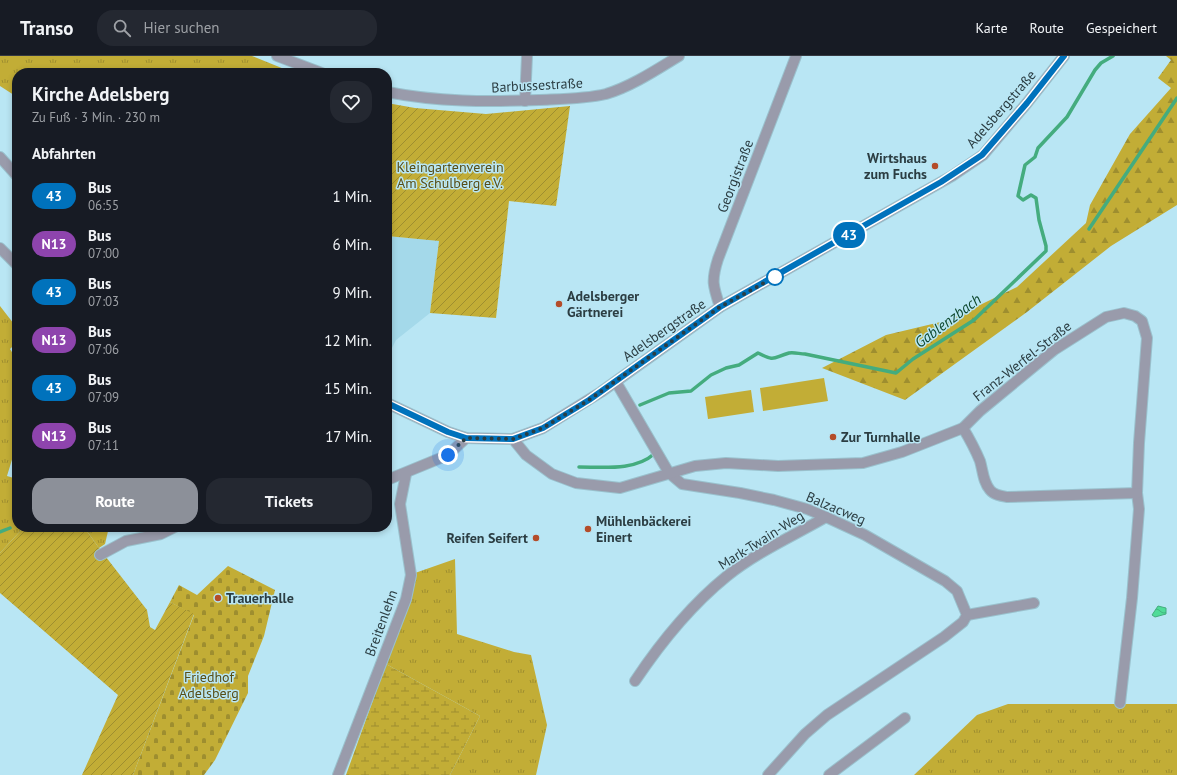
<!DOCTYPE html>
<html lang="de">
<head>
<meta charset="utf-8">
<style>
	:root { --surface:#171b24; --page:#242831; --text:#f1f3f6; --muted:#9ea1a6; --line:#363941; --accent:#8c9099 }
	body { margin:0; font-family:"PT Sans",sans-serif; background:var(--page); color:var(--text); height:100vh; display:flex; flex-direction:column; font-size:15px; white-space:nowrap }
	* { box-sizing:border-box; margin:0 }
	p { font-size:13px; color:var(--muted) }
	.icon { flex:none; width:22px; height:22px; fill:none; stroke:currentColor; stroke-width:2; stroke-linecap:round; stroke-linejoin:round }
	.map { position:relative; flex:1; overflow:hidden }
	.side { position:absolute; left:12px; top:12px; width:380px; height:464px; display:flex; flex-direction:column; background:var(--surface); border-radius:16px; box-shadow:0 2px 6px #0003 }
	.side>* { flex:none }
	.badge { padding:0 8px; border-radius:13px; font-size:14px; line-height:26px }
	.you { position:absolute; width:20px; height:20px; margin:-10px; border:3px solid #fff; border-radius:50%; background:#1a73e8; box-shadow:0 0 0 6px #1a73e833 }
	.map>.badge { position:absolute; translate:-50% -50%; box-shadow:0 0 0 2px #fff }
	h2 { padding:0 20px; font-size:15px; line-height:36px }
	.round { display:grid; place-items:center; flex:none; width:42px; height:42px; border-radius:16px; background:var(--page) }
	.overview { display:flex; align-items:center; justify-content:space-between; height:68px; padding:0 20px }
	h1 { font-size:19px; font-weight:800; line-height:30px }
	.cta { display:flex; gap:8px; margin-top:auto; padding:8px 20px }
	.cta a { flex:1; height:46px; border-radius:16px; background:var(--accent); color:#fff; font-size:16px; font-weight:800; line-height:46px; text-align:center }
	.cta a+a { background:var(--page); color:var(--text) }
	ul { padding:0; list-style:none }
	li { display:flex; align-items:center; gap:12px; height:48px; padding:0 20px }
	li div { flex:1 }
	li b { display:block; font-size:15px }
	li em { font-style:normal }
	li .badge { min-width:44px; font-weight:700; text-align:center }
	header { display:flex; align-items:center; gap:24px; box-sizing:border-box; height:56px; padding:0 20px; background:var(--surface); border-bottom:1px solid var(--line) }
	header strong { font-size:19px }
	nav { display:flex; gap:22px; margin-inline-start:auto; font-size:14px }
	.search { width:280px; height:36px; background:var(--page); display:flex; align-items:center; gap:10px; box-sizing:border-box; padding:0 14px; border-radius:16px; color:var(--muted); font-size:15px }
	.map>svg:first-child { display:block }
	.built { fill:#a4d9ea }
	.grass { fill:url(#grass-tufts) }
	.forest { fill:url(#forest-firs) }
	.wetland { fill:url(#wetland-marsh) }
	.cemetery { fill:url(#cemetery-stones) }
	.garden { fill:url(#garden-furrows) }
	.pitch { fill:#c2ad36 }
	.water { fill:url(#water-waves); stroke:#44ac7e }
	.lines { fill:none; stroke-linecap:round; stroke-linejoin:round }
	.stream { stroke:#44ac7e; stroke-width:3.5 }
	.minor-casing { stroke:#9ac1cd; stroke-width:12 }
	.minor { stroke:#999bab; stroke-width:10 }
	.line-casing { stroke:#fff; stroke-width:9 }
	.line { stroke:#0072bc; stroke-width:6 }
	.walk { stroke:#2b3d42; stroke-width:4; stroke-dasharray:0 7.2 }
	.poi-dot { fill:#b44c29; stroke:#b9e6f4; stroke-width:1.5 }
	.stop-dot { fill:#fff; stroke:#0072bc; stroke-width:2 }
	.labels { text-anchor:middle; stroke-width:3; stroke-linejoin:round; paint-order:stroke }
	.street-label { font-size:14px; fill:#2b3d42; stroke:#b9e6f4 }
	.poi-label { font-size:14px; font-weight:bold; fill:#2b3d42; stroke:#b9e6f4; text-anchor:start }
	.park-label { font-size:14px; fill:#584e17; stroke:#b9e6f4 }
	.water-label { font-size:15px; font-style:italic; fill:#0e482e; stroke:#b9e6f4 }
</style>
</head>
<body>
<header>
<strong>Transo</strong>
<div class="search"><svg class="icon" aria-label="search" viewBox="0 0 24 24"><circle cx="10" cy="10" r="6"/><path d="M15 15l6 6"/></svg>Hier suchen</div>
<nav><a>Karte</a><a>Route</a><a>Gespeichert</a></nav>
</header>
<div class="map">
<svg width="1177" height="719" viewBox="0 0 1177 719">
	<defs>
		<pattern id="grass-tufts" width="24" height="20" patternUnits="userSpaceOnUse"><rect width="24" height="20" fill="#c2ad36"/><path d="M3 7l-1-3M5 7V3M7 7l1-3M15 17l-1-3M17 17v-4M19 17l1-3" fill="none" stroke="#9e8e2f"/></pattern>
		<pattern id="forest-firs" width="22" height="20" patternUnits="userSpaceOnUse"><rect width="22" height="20" fill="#c2ad36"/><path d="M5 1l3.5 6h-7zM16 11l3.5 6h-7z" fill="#9e8e2f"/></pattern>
		<pattern id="wetland-marsh" width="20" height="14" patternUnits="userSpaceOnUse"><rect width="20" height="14" fill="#c2ad36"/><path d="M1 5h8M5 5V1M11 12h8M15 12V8" fill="none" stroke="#9e8e2f"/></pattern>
		<pattern id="cemetery-stones" width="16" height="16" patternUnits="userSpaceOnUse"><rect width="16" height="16" fill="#c2ad36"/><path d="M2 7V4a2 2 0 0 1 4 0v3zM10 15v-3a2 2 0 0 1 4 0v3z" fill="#9e8e2f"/></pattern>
		<pattern id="garden-furrows" width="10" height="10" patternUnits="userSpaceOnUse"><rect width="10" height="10" fill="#c2ad36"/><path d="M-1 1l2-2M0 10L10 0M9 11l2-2" fill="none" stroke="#9e8e2f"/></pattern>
		<pattern id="water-waves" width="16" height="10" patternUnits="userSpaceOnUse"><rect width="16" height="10" fill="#4fdc98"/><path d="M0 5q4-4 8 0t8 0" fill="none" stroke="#42b47e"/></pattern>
	</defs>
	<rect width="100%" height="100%" fill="#b9e6f4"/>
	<!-- built -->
	<polygon class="built" points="387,180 439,185 430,257 396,284 387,302"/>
	<!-- grass -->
	<g class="grass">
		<polygon points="0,0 252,0 294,17 70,17 67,15 65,17 17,17 17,41 0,30"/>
		<polygon points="0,250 17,272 17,286 10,293 17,304 17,387 7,420 17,423 17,471 24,471 0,497"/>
		<polygon points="84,471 109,471 105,488 99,492"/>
		<polygon points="455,503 457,578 514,596 531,599 547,669 536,719 450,719 480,660 386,608 410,545 415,517"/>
		<polygon points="1008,648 1177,648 1177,719 914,719 977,659"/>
	</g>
	<!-- forest -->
	<polygon class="forest" points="1166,0 1177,0 1177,149 1111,190 1027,256 905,344 822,312 886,279 949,264 1017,231 1086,167 1090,149 1130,78 1171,32 1158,22 1171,4"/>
	<!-- wetland -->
	<polygon class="wetland" points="386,608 480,660 450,719 346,719"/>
	<!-- cemetery -->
	<polygon class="cemetery" points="228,510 275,534 264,580 248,620 248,637 215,704 204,719 133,719 194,559 170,546 179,529 197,539"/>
	<!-- garden -->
	<g class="garden">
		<polygon points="387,47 415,52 486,58 570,50 556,150 509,145 496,262 430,257 439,185 387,180"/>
		<polygon points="24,471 84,471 99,492 147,554 150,571 155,574 170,546 194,558 133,719 82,719 118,639 0,537 0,497"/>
	</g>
	<!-- pitch -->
	<g class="pitch">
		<polygon points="824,322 828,345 763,355 760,332"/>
		<polygon points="751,334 754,356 708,363 705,341"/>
	</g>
	<!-- water -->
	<polygon class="water" points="1158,550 1166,552 1166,558 1155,561 1152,559"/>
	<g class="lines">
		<!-- stream -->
		<g class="stream">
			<polyline points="1089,173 1177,42"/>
			<path d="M640,349L669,337L691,335L711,319L726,312L739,309L758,297C776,306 772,302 789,297C794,296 800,298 805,298L896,317L913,303L974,264L1046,195V190L1039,164L1036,142L1031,139L1023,144L1018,140L1025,109L1035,101L1038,92L1067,61L1095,14L1101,7L1113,0"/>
			<path d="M579,411C603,411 635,415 654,398"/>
			<polyline points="0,476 10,472"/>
		</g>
		<defs>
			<g id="minor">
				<polyline points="277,0 322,17"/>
				<path d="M387,36C438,46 487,46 539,44C561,43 585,43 606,38C632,30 656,14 679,0"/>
				<polyline points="525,45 527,0"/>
				<polyline points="0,101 17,120"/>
				<polyline points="0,192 17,209"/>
				<path d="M720,251C713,230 711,225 718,203L796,0"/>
				<polyline points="616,326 669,417 682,428 740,437 774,444 807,453 826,461 865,479 945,525 957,535 967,559 963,566 944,581 827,659 805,678 768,719"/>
				<polyline points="387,347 448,376 466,382 513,383 543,372 601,336 720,251 952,120 983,99 1027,47 1064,0"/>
				<polyline points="963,372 980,355 1054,294 1106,261 1124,257 1135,260 1142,265 1147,282 1139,387 1137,437 1139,453 1132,542 1120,647"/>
				<path d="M513,383L526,399L552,418L576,427L620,432L695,410L726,407L778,410L863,407L902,396L963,372C969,382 975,393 980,405C983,415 983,426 990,434C994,439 1001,440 1007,441L1137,437"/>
				<polyline points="387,424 448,399 466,382"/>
				<polyline points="100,499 126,485 161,478 175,471"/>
				<polyline points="967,559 1034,547"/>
				<path d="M635,625C661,586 690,550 727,520C757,496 793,480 826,461"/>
				<polyline points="338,719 406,543 411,519 400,448 406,418"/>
				<polyline points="829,719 905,662"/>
			</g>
		</defs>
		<!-- minor casing -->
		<use href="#minor" class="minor-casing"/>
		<!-- minor -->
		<use href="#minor" class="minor"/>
	</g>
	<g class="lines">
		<defs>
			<polyline id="line" points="387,347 448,376 466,382 513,383 543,372 589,344 720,251 941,126 982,99 1027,47 1064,0"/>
		</defs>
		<!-- line casing -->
		<use href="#line" class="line-casing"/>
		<!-- line -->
		<use href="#line" class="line"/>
		<!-- walk -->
		<polyline class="walk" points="448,399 466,382 513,383 543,372 589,344 720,251 775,221"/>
	</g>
	<!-- markers -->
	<g class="poi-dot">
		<circle cx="935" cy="110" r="4"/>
		<circle cx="559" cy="248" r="4"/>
		<circle cx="833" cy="381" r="4"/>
		<circle cx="588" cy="473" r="4"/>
		<circle cx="536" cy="482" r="4"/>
		<circle cx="218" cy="542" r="4"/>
	</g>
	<circle class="stop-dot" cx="775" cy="221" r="8"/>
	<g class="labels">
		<!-- street labels -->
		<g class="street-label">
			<text transform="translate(537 29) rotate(-3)" y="5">Barbussestraße</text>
			<text transform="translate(1001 53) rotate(-49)" y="5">Adelsbergstraße</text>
			<text transform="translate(735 120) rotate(-69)" y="5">Georgistraße</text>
			<text transform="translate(664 274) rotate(-35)" y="5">Adelsbergstraße</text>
			<text transform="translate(1022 305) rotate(-38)" y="5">Franz-Werfel-Straße</text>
			<text transform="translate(836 452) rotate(23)" y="5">Balzacweg</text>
			<text transform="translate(761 484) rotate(-32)" y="5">Mark-Twain-Weg</text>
			<text transform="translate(381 567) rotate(-70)" y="5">Breitenlehn</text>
		</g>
		<!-- poi labels -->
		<g class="poi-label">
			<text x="927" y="107" text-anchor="end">Wirtshaus<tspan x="927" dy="16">zum Fuchs</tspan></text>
			<text x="567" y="245">Adelsberger<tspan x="567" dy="16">Gärtnerei</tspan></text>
			<text x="841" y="386">Zur Turnhalle</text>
			<text x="596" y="470">Mühlenbäckerei<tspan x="596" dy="16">Einert</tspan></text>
			<text x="528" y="487" text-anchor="end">Reifen Seifert</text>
			<text x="226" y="547">Trauerhalle</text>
		</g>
		<!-- park labels -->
		<g class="park-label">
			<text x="450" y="116">Kleingartenverein<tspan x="450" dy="16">Am Schulberg e.V.</tspan></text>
			<text x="209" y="626">Friedhof<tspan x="209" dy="16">Adelsberg</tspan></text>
		</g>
		<!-- water labels -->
		<g class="water-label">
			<text transform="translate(948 265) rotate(-37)" y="5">Gablenzbach</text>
		</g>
	</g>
</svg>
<div class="you" style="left:448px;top:399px"></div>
<b class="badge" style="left:849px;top:179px;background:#0072bc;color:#fff">43</b>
<section class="side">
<div class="overview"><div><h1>Kirche Adelsberg</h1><p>Zu Fuß · 3 Min. · 230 m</p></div><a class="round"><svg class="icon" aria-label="heart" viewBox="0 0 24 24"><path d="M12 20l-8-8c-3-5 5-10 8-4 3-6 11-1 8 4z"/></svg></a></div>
<h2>Abfahrten</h2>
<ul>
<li><span class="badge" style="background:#0072bc;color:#fff">43</span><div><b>Bus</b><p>06:55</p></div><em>1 Min.</em></li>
<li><span class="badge" style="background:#8e44ad;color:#fff">N13</span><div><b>Bus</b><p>07:00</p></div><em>6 Min.</em></li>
<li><span class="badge" style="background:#0072bc;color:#fff">43</span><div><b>Bus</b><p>07:03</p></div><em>9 Min.</em></li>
<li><span class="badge" style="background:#8e44ad;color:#fff">N13</span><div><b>Bus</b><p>07:06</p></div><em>12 Min.</em></li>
<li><span class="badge" style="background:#0072bc;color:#fff">43</span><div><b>Bus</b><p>07:09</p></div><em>15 Min.</em></li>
<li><span class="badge" style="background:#8e44ad;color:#fff">N13</span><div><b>Bus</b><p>07:11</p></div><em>17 Min.</em></li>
</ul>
<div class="cta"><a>Route</a><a>Tickets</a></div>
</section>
</div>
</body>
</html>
